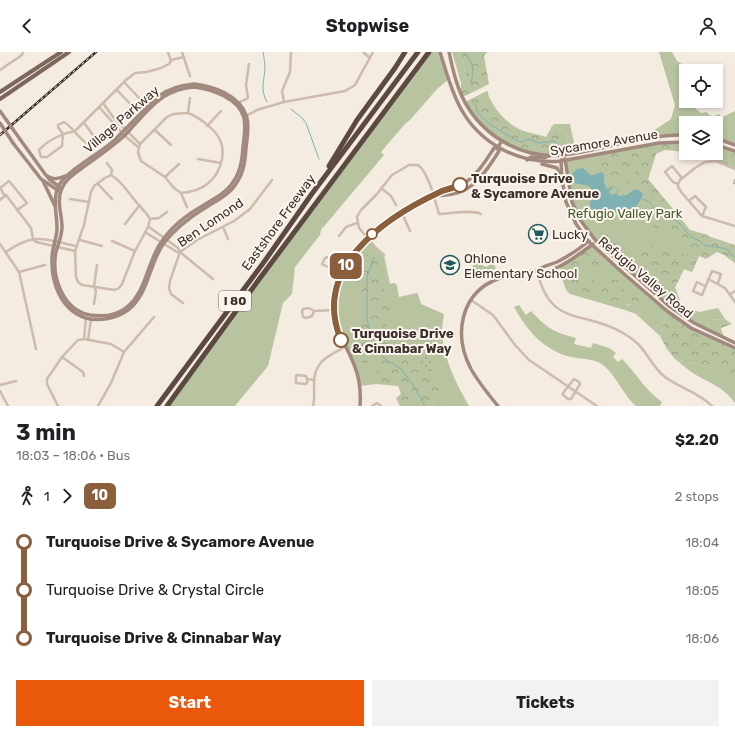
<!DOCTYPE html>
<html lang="en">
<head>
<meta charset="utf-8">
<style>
	:root { --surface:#fff; --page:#f2f2f2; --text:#202124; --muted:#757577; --accent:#ea580c }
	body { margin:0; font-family:Rubik,sans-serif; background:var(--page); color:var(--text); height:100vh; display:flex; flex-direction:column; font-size:15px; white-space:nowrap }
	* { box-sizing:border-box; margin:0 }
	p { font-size:13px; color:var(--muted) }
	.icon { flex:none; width:22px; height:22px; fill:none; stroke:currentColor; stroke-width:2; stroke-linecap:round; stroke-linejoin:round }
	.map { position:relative; height:354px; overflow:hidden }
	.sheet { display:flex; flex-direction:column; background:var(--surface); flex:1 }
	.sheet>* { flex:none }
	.badge { padding:0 8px; border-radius:6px; font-size:14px; line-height:26px }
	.controls { position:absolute; left:679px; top:12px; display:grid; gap:8px }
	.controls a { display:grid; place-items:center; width:44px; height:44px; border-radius:0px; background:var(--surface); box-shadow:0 2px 6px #0003; font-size:20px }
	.map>.badge { position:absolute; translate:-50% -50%; box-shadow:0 0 0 2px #fff }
	.legs { display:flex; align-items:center; gap:6px; height:44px; padding:0 16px; font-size:13px }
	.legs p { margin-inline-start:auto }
	.head { display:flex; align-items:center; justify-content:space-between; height:68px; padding:0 16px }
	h1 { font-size:22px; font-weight:700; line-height:30px }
	.action { display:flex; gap:8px; margin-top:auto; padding:8px 16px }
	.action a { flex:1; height:46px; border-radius:0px; background:var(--accent); color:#fff; font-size:16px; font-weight:700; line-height:46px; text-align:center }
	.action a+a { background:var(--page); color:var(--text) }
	ul { padding:0 16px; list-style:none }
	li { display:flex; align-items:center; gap:14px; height:48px; font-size:15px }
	li i { display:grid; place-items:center; width:6px; height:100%; margin:0 5px; background:currentColor }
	li i::after { content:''; width:10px; height:10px; margin:-5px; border:3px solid; border-radius:50%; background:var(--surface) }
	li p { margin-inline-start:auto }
	li:first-child i { background:linear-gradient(#0000 50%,currentColor 0) }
	li:last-child i { background:linear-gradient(currentColor 50%,#0000 0) }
	header { display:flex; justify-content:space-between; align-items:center; height:52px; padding:0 16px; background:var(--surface); font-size:18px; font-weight:700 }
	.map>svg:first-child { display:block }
	.green { fill:#b8c4a0 }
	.forest { fill:url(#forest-crowns); fill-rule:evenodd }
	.garden { fill:url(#garden-dots) }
	.water { fill:#7fb0b2 }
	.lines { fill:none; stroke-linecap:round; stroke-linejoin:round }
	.stream { stroke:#7fb0b2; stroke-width:1 }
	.street { stroke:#cdbbac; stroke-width:2.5 }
	.secondary { stroke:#a18a7d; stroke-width:3.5 }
	.primary { stroke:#7d675c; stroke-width:4 }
	.highway { stroke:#5c4a42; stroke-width:5 }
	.rail-casing { stroke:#3b302b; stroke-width:2.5 }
	.rail { stroke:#fbf5ee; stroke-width:1; stroke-dasharray:3; stroke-linecap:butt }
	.secondary-bridge { stroke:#a18a7d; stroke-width:3.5 }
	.line-1-casing { stroke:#fff; stroke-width:9 }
	.line-1 { stroke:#8b5e3c; stroke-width:6 }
	.stop-1-dot { fill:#fff; stroke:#8b5e3c; stroke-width:2 }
	.labels { text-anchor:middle; stroke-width:4; stroke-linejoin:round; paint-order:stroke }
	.shield { fill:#fbf5ee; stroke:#756b66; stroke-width:1 }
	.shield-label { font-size:12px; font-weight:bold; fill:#3b302b }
	.street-label { font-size:13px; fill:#3b302b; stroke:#fbf5ee }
	.stop-label { font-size:13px; font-weight:bold; fill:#3b302b; stroke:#fbf5ee; text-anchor:start }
	.park-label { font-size:13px; fill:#4a5a2e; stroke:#fbf5ee }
	.poi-label { font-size:13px; fill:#3b302b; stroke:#fbf5ee; text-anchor:start }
</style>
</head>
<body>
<header><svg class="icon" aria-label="back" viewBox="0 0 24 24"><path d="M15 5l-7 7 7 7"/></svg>Stopwise<svg class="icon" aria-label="person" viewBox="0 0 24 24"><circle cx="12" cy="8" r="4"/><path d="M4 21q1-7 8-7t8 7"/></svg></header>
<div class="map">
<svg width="735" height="354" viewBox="0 0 735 354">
	<defs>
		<pattern id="forest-crowns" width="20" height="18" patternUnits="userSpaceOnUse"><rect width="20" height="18" fill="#b8c4a0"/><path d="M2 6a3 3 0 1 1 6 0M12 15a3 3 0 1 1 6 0" fill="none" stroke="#97a083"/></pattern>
		<pattern id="garden-dots" width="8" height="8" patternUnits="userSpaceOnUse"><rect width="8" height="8" fill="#b8c4a0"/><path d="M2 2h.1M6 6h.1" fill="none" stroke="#97a083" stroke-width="1.8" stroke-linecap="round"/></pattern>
	</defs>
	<rect width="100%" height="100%" fill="#f4ebe1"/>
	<!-- green -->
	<g class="green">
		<polygon points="429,0 440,0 449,27 437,37 411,67 404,73 381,100 384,103 321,178 320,183 295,215 292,242 283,251 268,314 235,354 167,354"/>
		<polygon points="452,0 458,0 463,9 466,25 461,31"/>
		<polygon points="659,0 672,0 677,9 690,17 689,19 686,19 685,36 686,49 693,49 696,57 701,61 707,60 709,63 714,64 719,62 722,65 735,59 735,93 716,86 716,71 686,71 686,83 651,84 653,79 671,67 675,53"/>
		<polygon points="554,72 570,72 574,91 580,100 570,101 566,79 552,74"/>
		<polygon points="659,91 648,127 690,178 708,183 692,220 684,217 667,252 596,189 581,169 572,150 565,108"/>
		<path d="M367,186L384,203L390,232L394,231L397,233L399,245L417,241L418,242L421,252L444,262C443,268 442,275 442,281C444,308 456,331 469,354H434L433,347L378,327L376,332L360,334L359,328L337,275L335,247L344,218Z"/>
		<polygon points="592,193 640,236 626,254 638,251 648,243 667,259 660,284 636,262 625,258 570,242 566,238 562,226"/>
		<path d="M519,253L526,263L531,259C548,277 553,280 576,286L574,292L591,296L593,291L609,296L616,301L613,305L618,310L622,307C637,322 644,337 662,350L660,354H636C623,343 614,319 600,311C592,306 577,307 567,304C542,296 527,278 514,255Z"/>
		<polygon points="682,254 699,260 718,256 725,267 708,268 710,279 678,260"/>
		<path d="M675,307L713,316L730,324V333L735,336V351C720,331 708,332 690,319C685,315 680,311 675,307Z"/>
	</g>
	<!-- forest -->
	<g class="forest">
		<polygon points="458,0 487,0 484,4 489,32 463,45 461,41 461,31 466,25 463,9"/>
		<path d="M487,39C492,55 504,69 519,77C527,81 538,82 546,85L552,74L566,79L570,101L550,103L519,98L485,76L465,50Z"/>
		<path d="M686,90V100L665,98L656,102L648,127L690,178L735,193V211L724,203L717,200L706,207L699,204L692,220L684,217L675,235L682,254L678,260L596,189C602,183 607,178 615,182L617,191L614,194C626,209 639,220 654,231L658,226L633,204L638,196L647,193L664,195L670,203L678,207L683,202L688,203L684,189L673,184L669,175L658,177L652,173L655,170L653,163L656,158H659C656,148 650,147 643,142C640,140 640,138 636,136L627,143L623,137L624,132L635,123V113H630V122H624V125L620,128L610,127L611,124L608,123V118C601,113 599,119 592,120L590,119L588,114L592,103L659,91Z"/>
		<polygon points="716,93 735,99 735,117 716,109 711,104 696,101 716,101"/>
		<path d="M589,151V156L594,163L605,166C610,163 611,158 618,161L620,166L616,169L611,168V173L604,171L582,161L580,154Z"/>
		<path d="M592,193L626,224L618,231L627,241L638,234L648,243L646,254C634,250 629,255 618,251L610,254L605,246L564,232L560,214ZM583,207L595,214V216L588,229C583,230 575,225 573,221L580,208ZM602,212L612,219L613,221L606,234H603L592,227L598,215Z"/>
		<path d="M374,199L382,210L383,233L391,267L385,275L393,298L402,303L419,306L431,326L437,331L440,337L433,346L434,354H400L396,346L401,342L398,334L376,332L377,327V310L361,311L355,314L345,295L355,286L357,276L365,271L370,243L364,245L357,241L356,231L352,224C356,213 363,204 374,199Z"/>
		<polygon points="478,211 486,215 493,211 496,216 490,222 480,223 473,220 473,213"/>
		<polygon points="667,259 691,276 735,296 735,336 730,333 729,324 713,316 675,307 667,297 660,284"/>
		<polygon points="725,267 732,272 721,276 724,286 710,279 708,268"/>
	</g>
	<!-- garden -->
	<polygon class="garden" points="401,291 428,291 432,321 429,323 419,306 401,294"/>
	<!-- water -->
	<path class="water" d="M583,116C592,124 589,125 601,120L604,122V130L606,136L608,137L611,135L615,134L610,138L609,140L612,143L617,141V136L618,139L617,143L619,144L627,143C633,137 638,134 643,142C642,147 638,151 636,155C635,158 636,161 635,165L622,168L620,166L618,161C611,157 610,164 605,167L594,163C583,151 598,145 589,134L575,131L572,121L578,117Z"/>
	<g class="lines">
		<!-- stream -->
		<g class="stream">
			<path d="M263,0C264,6 265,11 265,17C264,29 260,38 267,50"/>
			<path d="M464,0C474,11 474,17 471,32"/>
			<path d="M475,51C476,55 477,60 480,63C485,70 512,87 521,90L528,87L539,91L555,89L558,96"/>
			<polyline points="291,57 302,66 306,71 319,107"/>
			<path d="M642,147C650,148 653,154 657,159L668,162L680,172L691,185L700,189L704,193L727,197L730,202L735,205"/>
			<polyline points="374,205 367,225 367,267 369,276 377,297 384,306 402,318 411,330 425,354"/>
		</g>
		<!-- street -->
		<g class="street">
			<polyline points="168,0 171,9"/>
			<polyline points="182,0 190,24"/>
			<polyline points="363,0 370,6"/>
			<polyline points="0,18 22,3 23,0"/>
			<polyline points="117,38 133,55 136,55 142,49 124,30"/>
			<polyline points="284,50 345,39 355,33 373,0"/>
			<polyline points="103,51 113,65 140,92"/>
			<polyline points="238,51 248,46 246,33 249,12"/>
			<polyline points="99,55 125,84 138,95"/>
			<polyline points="246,64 257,58 284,50 282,39 290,20 291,0"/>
			<path d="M84,71L97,88L96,91L92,94C81,91 74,76 64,70L58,73V75L63,82L62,94L47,105H41L39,98C48,88 63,81 75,79L126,28L135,21L147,20L161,16L169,12L171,8L184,5"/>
			<polyline points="207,74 221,59"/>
			<polyline points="155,78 171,93"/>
			<polyline points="198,107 221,111"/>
			<polyline points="107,111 112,118 111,123"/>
			<polyline points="735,117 716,109 705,110 695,116 680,128 678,132 678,135 682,141 702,164 735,174"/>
			<path d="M111,123C123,130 129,142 138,152C142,157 147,161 150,167L148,175L135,199L122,232L119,236L115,238L82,233L78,230L76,225L75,199L84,173L91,140L94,134L105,126Z"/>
			<polyline points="165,125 179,112"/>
			<polyline points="735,128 734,131 735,131"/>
			<polyline points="98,132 112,147"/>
			<polyline points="678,132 673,130 665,120 672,114 682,126"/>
			<polyline points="381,136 391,144 396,153"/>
			<path d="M181,141C202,140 218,128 222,107C223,101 223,94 220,88C215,77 199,65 188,61"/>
			<polyline points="5,144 0,136 9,129 27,151 17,158"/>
			<polyline points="70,147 89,150"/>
			<polyline points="0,148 6,143 31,176 33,187"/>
			<polyline points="689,149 695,144 706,155 702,164"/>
			<polyline points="187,155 181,141 174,136 165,125 141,109 138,100 140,92 167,65 173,62 188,61 190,46"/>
			<polyline points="402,161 410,179"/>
			<polyline points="150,167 159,166 167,160"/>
			<polyline points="125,172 139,154"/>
			<polyline points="149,175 178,196 180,200 213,227"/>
			<polyline points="223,175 228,187"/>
			<polyline points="145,180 177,200 180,200"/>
			<polyline points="339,184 346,175 357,171"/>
			<polyline points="33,187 36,190 75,199"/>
			<polyline points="80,188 102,194"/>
			<polyline points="112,189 135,199"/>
			<polyline points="0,192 19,220 36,297"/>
			<path d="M6,200C35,180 44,187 76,194"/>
			<path d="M384,203L376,196L359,176L357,165L361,158L377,142L392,123L409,113H418C429,121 435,149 439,162C449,162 472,157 481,162"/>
			<polyline points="335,213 333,216 330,216 322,212 325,206 327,205 334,209 335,213 344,218"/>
			<path d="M537,219C551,277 583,257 623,281C628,284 634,288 638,292C648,302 654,317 665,325C680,336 700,341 712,354"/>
			<polyline points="19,220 45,213"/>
			<polyline points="708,227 725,236 735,250"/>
			<polyline points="705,234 697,230 693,239 702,243 712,219 721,222 718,231"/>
			<polyline points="730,242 735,239"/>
			<polyline points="471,248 493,263 515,293 529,308 597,354"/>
			<polyline points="183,251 171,242 169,236 170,229 180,200 197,188 234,169 250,157 272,128"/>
			<polyline points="94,252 96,239 94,235 97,213"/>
			<polyline points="314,259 312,264 306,266 303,265 302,260 303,257 309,256 314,259 334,258"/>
			<polyline points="84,287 86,266"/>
			<polyline points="88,288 91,267"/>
			<polyline points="62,305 83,320 84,324"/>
			<polyline points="307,327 307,331 306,332 296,331 296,324 297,323 306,324 307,327 314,328"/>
			<polygon points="574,327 579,330 580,332 571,347 568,347 563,343 563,341"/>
			<polyline points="0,333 16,329"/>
			<polyline points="0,339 8,354"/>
			<polyline points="58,354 47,332 47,327 62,305 78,288 84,287 111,292 124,300"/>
			<polyline points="98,354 111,331 124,300 154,265"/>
			<path d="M313,354C315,347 314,339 314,332C314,309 328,304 345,295"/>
			<polyline points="372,354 377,351 381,354"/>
		</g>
		<!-- secondary -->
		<g class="secondary">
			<path d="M440,0C446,19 451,39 461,57C481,93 521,113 561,109L659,91L686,90"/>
			<path d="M449,0C453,19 458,41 469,57C489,88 526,107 563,103C604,98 644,82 686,83"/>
			<path d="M194,32C213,34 239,43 246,63C250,73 247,86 246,96C245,112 243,124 232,137C225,145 214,150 205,156C190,165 175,177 164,191C149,211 149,242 128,258C117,266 100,270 86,266C61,258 51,231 52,206C52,196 57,186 57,176C57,162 52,147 59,133C67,119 97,103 111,91C128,76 142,58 159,44C170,36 181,33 194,32Z"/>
			<path d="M194,35C211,37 239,46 244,66C246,75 244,86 243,95C242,110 240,122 230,134C223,143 213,147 204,153C188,162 172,174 162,189C147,209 147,239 127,255C116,264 103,265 90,263C63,258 51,225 56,200C58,192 62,184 62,175C62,162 56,149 62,136C66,127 74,122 82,116C96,106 111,96 124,84C128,81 131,76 135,72C143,63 153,52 163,45C173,39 182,36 194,35Z"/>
			<polyline points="12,76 45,122 50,128 60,135"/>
			<polyline points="716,86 735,93"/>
			<polyline points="13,91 41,127 59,139"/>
			<polyline points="716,93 735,99"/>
			<polyline points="563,103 561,109 562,127 566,150 576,172 588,189 623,221 667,259 691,276 735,296"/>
			<polyline points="565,107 572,150 581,169 596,189 669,254 694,271 735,291"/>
			<polyline points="527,108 531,105 544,106 549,104"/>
			<polyline points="542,112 557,116 561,123"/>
			<path d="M47,124C53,128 58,127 65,124"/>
			<polyline points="43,129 55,154"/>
			<path d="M434,143C468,147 483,125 499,99L497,96"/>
			<path d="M537,219C542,214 550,213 557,210C569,204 579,197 589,189"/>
			<path d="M360,354C361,340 360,328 355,315C346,291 331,275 335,246C343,192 395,163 439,140C449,135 461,135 470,127C480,119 487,107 494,96H497L502,89"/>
			<path d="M498,354C488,342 479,331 471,317C453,283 460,240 500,226C511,222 525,220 537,219C540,219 542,221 546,220C563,215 578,203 593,192"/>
		</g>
		<!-- primary -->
		<g class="primary">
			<polyline points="0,40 61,0"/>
			<polyline points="0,47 69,0"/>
		</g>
		<!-- highway -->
		<g class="highway">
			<polyline points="329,114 357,68 395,16 405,0"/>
			<polyline points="157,354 264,210 311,143 418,0"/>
			<polyline points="167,354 260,226 429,0"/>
		</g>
		<defs>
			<polyline id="rail" points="0,83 96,0"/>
		</defs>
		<!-- rail casing -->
		<use href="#rail" class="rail-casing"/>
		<!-- rail -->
		<use href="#rail" class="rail"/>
		<!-- secondary-bridge -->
		<g class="secondary-bridge">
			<polyline points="0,59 12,76"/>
			<polyline points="0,71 13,91"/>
		</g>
	</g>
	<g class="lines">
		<defs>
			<path id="line-1" d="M341,288C311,216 384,166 440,140C446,137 454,136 460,133"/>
		</defs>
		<!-- line-1 casing -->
		<use href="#line-1" class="line-1-casing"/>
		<!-- line-1 -->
		<use href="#line-1" class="line-1"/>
	</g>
	<!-- icons -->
	<defs>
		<symbol id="supermarket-ring" viewBox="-11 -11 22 22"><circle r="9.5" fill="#fbf5ee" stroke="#1f5a5e" stroke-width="1.5"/><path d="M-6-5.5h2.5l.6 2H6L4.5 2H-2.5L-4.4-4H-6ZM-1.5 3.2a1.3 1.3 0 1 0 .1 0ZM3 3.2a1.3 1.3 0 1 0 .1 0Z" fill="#1f5a5e"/></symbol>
		<symbol id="school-ring" viewBox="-11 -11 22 22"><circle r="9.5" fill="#fbf5ee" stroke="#1f5a5e" stroke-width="1.5"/><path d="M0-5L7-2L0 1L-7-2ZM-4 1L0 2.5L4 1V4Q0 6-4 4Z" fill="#1f5a5e"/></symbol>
	</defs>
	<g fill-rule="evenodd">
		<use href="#supermarket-ring" x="527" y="171" width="22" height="22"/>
		<use href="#school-ring" x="439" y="202" width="22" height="22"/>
	</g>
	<!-- markers -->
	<g class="stop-1-dot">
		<circle cx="460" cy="133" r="7"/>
		<circle cx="372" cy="182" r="5"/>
		<circle cx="341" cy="288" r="7"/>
	</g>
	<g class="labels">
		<!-- shield labels -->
		<rect class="shield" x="219" y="239" width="32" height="20" rx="3"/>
		<g class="shield-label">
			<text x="235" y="253">I 80</text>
		</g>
		<!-- street labels -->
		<g class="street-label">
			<text transform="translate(121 67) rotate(-41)" y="5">Village Parkway</text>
			<text transform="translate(604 90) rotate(-9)" y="5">Sycamore Avenue</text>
			<text transform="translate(210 170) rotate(-34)" y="5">Ben Lomond</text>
			<text transform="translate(278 170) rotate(-54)" y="5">Eastshore Freeway</text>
			<text transform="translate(646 225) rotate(40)" y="5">Refugio Valley Road</text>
		</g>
		<!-- stop labels -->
		<g class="stop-label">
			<text x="471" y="131">Turquoise Drive<tspan x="471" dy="15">&amp; Sycamore Avenue</tspan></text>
			<text x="352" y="286">Turquoise Drive<tspan x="352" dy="15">&amp; Cinnabar Way</tspan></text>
		</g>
		<!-- park labels -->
		<g class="park-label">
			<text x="625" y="166">Refugio Valley Park</text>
		</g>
		<!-- poi labels -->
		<g class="poi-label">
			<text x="552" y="187">Lucky</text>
			<text x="464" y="211">Ohlone<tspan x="464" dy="15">Elementary School</tspan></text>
		</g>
	</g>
</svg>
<div class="controls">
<a><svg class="icon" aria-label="locate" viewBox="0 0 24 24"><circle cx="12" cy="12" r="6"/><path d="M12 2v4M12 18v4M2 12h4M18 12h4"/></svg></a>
<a><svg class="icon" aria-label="layers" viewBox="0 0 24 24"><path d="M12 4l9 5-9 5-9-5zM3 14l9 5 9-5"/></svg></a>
</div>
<b class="badge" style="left:346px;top:214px;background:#8b5e3c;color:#fff">10</b>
</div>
<section class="sheet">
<div class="head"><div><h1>3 min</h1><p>18:03 – 18:06 · Bus</p></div><b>$2.20</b></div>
<div class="legs"><svg class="icon" aria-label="walk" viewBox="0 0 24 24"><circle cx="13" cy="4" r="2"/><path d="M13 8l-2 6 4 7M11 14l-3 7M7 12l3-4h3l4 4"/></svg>1<svg class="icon" aria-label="forward" viewBox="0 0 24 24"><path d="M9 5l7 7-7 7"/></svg><b class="badge" style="background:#8b5e3c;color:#fff">10</b><p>2 stops</p></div>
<ul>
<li><i style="color:#8b5e3c"></i><b>Turquoise Drive &amp; Sycamore Avenue</b><p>18:04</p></li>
<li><i style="color:#8b5e3c"></i><span>Turquoise Drive &amp; Crystal Circle</span><p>18:05</p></li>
<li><i style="color:#8b5e3c"></i><b>Turquoise Drive &amp; Cinnabar Way</b><p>18:06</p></li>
</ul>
<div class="action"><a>Start</a><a>Tickets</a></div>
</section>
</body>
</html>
